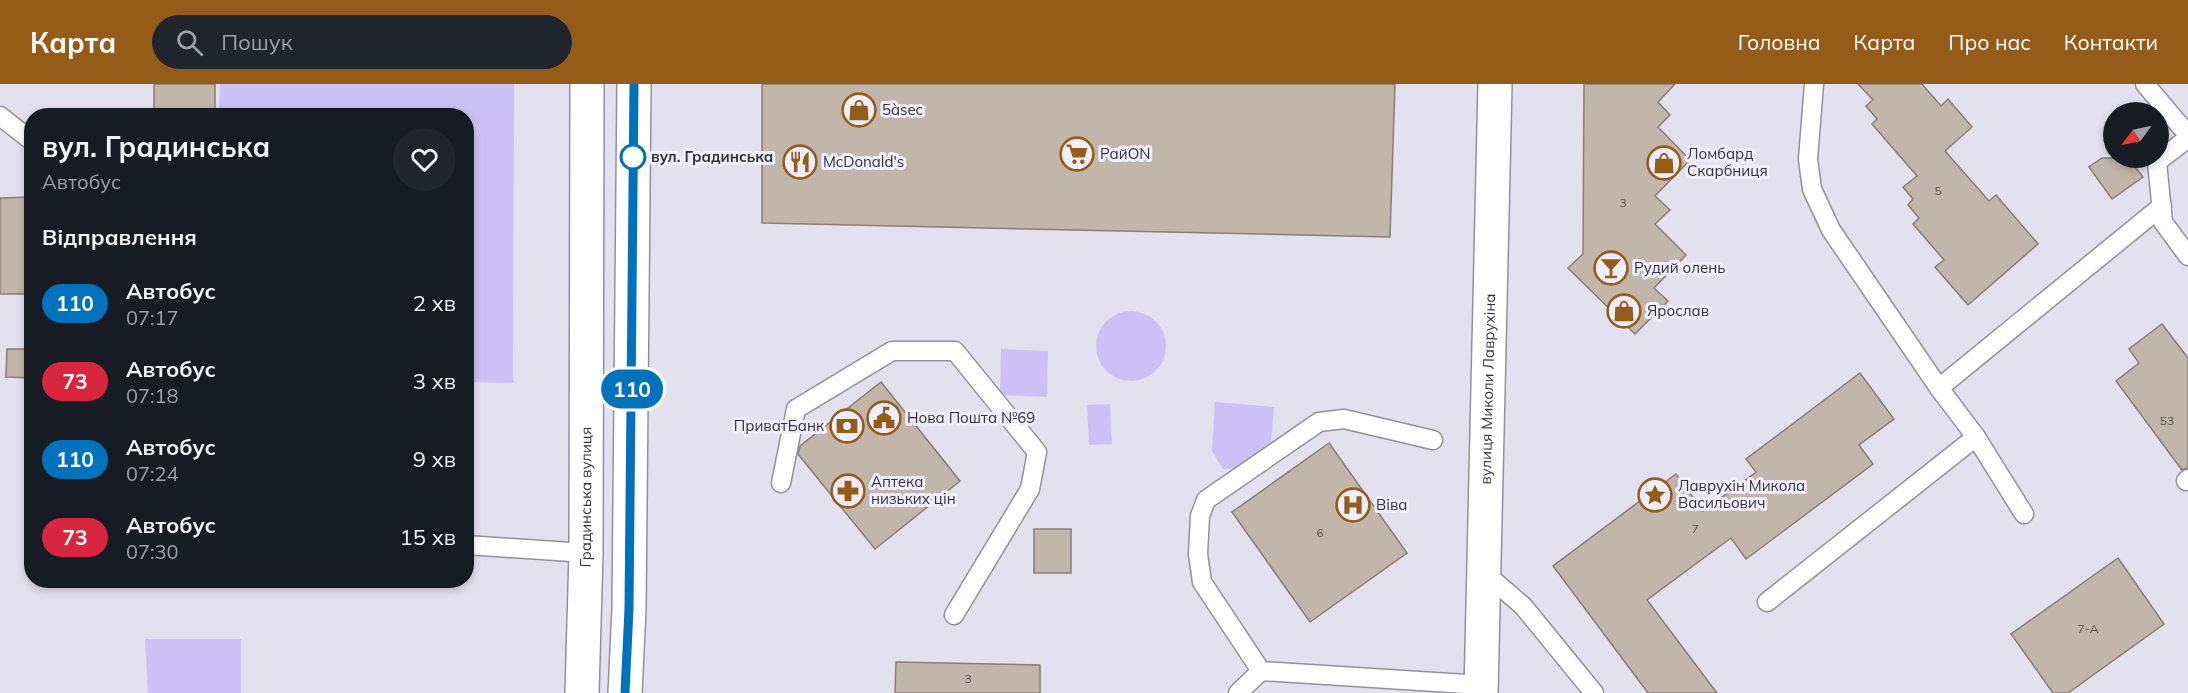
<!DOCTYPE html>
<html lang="uk">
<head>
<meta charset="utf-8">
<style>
	:root { --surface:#171b24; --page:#20242c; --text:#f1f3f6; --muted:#9ea1a6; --accent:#955c19 }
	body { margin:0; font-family:Mulish,sans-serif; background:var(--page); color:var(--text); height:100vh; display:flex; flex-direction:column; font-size:22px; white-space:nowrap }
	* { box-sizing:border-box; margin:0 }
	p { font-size:20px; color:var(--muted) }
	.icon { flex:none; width:33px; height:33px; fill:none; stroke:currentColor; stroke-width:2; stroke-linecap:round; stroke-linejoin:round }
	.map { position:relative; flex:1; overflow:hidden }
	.panel { position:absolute; left:24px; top:24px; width:450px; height:480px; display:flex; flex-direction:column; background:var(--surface); border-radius:24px; box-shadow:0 3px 9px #0003 }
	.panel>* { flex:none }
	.badge { padding:0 12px; border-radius:20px; font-size:21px; line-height:39px }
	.needle { width:39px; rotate:237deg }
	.controls { position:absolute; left:2103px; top:18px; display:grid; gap:12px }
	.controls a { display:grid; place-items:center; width:66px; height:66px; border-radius:50%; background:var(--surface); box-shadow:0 3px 9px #0003; font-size:30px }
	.map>.badge { position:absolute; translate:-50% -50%; box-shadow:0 0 0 3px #fff }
	h2 { padding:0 18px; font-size:22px; line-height:54px }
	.round { display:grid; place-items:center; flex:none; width:63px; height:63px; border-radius:32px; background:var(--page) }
	.head { display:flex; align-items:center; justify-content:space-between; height:102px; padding:0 18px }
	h1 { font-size:28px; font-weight:700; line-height:45px }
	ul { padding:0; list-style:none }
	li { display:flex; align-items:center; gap:18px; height:78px; padding:0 18px }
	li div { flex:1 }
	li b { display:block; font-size:22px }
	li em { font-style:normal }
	li .badge { min-width:66px; font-weight:700; text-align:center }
	header { display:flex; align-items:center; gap:36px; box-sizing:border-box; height:84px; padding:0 30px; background:var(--accent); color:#fff }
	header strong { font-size:28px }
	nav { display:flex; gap:33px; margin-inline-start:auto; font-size:21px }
	.search { width:420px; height:54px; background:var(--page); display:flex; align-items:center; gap:15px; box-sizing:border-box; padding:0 21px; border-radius:33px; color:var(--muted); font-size:22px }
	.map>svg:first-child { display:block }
	.green { fill:#cbc1f6 }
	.building { fill:#c2b6ab; stroke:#897e74; stroke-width:1.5 }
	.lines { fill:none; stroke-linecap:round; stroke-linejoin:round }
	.lane-casing { stroke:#93909e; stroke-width:21 }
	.street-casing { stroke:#93909e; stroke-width:36 }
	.secondary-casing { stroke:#93909e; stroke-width:36 }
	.lane { stroke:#fff; stroke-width:18 }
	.street { stroke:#fff; stroke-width:33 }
	.secondary { stroke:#fff; stroke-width:33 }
	.line-casing { stroke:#fff; stroke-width:14 }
	.line { stroke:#0072bc; stroke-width:9 }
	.stop-dot { fill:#fff; stroke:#0072bc; stroke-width:3 }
	.labels { text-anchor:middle; stroke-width:6; stroke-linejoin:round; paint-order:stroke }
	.number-label { font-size:12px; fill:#575355 }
	.poi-label { font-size:15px; fill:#333238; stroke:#f0eefd; text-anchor:start }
	.stop-label { font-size:15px; font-weight:bold; fill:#333238; stroke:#f0eefd; text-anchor:start }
	.street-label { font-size:15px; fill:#333238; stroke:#f0eefd }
</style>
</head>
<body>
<header>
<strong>Карта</strong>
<div class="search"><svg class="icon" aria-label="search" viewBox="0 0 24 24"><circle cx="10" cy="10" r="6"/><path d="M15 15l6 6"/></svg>Пошук</div>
<nav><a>Головна</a><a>Карта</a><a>Про нас</a><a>Контакти</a></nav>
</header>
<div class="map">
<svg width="2188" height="609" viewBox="0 0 2188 609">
	<rect width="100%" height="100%" fill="#e3e0f0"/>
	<!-- green -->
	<g class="green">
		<polygon points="220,0 514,0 513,299 467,298 466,32 219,31"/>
		<circle cx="1131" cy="262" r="35"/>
		<polygon points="1001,265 1048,267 1047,313 1000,311"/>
		<polygon points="1215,318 1274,323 1270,369 1245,384 1223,385 1212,367"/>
		<polygon points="1110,320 1112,360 1089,361 1087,321"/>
		<polygon points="145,555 241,555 241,609 148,609"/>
	</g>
	<!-- building -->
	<g class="building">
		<rect x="154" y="0" width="61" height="32"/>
		<polygon points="762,0 1395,0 1390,153 762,139"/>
		<polygon points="1584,0 1675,0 1658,18 1670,31 1658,43 1690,76 1655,112 1670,126 1655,140 1686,171 1654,204 1668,217 1635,250 1568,184 1583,170"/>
		<polygon points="1858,0 1922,0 1941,22 1948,15 1972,43 1945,67 1989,117 1996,111 2038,160 1968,221 1935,183 1944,176 1913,140 1919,134 1908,121 1913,115 1903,103 1917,92 1872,40 1877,35 1866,22 1873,16"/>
		<polygon points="2102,74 2128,74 2143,93 2112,115 2089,83"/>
		<polygon points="32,113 32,210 0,210 0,114"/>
		<polygon points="2162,240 2188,274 2188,384 2182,386 2116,297 2139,279 2129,265"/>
		<polygon points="7,265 32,265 32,294 6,293"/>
		<polygon points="1860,289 1894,335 1859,361 1873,380 1746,475 1731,454 1647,516 1717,609 1648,609 1553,482 1676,390 1703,427 1756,388 1746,375"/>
		<polygon points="881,298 960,397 875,465 798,370 800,362"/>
		<polygon points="1329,359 1407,469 1310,538 1232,428"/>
		<rect x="1034" y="445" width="37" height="44"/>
		<polygon points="2118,474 2164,540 2068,609 2053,609 2011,550"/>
		<polygon points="896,578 1040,581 1040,609 895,609"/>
	</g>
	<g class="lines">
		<defs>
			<g id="lane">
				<polyline points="1814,0 1808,75 1812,105 1831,146 1939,304 1976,353 2024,430"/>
				<polyline points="2145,0 2188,51"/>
				<polyline points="0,32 32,57"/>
				<polyline points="2188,54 2157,78 2163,138 2188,172"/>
				<polyline points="1939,304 2162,122"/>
				<polyline points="2186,397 2188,395"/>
				<polyline points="781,399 796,325 892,267 955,267 1037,368 1030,405 954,531"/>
				<polyline points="466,461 586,469"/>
				<polyline points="1486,490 1523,522 1594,609"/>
				<polyline points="1767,518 1976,353"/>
				<polyline points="1261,587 1202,498 1198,470 1200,432 1206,416 1319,338 1344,335 1433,356"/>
				<polyline points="1238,609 1261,587 1482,601"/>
			</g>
			<g id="street">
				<path id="s1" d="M1481,609L1495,0"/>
			</g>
			<g id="secondary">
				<path id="s2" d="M582,609L586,469L587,0"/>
				<polyline points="625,609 629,525 634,0"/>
			</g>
		</defs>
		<!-- lane casing -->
		<use href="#lane" class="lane-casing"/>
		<!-- street casing -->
		<use href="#street" class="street-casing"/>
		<!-- secondary casing -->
		<use href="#secondary" class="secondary-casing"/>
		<!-- lane -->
		<use href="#lane" class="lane"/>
		<!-- street -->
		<use href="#street" class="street"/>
		<!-- secondary -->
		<use href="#secondary" class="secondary"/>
	</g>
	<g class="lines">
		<defs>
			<polyline id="line" points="625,609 629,525 634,0"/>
		</defs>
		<!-- line casing -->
		<use href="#line" class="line-casing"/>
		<!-- line -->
		<use href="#line" class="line"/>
	</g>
	<!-- icons -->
	<defs>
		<symbol id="shop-ring" viewBox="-11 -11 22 22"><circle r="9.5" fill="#f0eefd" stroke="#955c19" stroke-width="1.5"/><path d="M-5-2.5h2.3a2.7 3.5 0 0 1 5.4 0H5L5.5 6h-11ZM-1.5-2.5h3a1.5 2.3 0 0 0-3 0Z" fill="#955c19"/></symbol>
		<symbol id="supermarket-ring" viewBox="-11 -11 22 22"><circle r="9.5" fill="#f0eefd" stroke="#955c19" stroke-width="1.5"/><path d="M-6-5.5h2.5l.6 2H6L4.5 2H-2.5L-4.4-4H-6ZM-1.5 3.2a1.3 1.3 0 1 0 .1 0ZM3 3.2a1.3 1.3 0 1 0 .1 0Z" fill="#955c19"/></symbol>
		<symbol id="restaurant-ring" viewBox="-11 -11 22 22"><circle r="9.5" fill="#f0eefd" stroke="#955c19" stroke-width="1.5"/><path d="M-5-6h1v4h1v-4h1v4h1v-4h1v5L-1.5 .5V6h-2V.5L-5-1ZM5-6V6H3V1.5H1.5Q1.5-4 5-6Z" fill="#955c19"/></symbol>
		<symbol id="bar-ring" viewBox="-11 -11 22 22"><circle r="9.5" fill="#f0eefd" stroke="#955c19" stroke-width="1.5"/><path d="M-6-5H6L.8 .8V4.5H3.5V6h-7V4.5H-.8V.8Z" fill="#955c19"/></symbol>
		<symbol id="civic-ring" viewBox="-11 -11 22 22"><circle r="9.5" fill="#f0eefd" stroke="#955c19" stroke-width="1.5"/><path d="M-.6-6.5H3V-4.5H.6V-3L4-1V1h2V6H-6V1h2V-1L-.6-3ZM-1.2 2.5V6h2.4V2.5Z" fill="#955c19"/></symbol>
		<symbol id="bank-ring" viewBox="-11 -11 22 22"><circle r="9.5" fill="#f0eefd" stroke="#955c19" stroke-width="1.5"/><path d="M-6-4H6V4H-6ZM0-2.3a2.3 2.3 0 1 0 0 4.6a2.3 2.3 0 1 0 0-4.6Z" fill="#955c19"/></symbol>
		<symbol id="pharmacy-ring" viewBox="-11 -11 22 22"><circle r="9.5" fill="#f0eefd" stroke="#955c19" stroke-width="1.5"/><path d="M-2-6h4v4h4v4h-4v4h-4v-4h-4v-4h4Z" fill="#955c19"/></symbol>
		<symbol id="sight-ring" viewBox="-11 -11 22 22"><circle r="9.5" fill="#f0eefd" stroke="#955c19" stroke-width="1.5"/><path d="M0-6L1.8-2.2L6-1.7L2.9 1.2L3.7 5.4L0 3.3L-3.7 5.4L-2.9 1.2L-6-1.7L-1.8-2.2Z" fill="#955c19"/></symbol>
		<symbol id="hospital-ring" viewBox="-11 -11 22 22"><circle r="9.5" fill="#f0eefd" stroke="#955c19" stroke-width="1.5"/><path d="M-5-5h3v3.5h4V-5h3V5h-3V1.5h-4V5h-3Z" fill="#955c19"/></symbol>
	</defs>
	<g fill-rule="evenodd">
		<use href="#shop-ring" x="840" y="7" width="38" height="38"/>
		<use href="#supermarket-ring" x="1058" y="51" width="38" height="38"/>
		<use href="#restaurant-ring" x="781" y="59" width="38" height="38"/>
		<use href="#shop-ring" x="1645" y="60" width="38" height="38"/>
		<use href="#bar-ring" x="1592" y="165" width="38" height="38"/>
		<use href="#shop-ring" x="1605" y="208" width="38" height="38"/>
		<use href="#civic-ring" x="865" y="315" width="38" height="38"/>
		<use href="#bank-ring" x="828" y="323" width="38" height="38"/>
		<use href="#pharmacy-ring" x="829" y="388" width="38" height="38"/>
		<use href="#sight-ring" x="1636" y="392" width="38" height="38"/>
		<use href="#hospital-ring" x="1334" y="402" width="38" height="38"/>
	</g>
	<!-- markers -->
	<circle class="stop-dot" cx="633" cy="73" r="12"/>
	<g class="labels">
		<!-- number labels -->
		<g class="number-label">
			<text x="1938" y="111">5</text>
			<text x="1623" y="123">3</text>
			<text x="2167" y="341">53</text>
			<text x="1695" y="449">7</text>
			<text x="1320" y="453">6</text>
			<text x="2088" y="549">7-А</text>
			<text x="968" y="599">3</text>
		</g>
		<!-- poi labels -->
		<g class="poi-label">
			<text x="882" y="31">5àsec</text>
			<text x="1100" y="75">РайON</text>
			<text x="1687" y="75">Ломбард<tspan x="1687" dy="17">Скарбниця</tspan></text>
			<text x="823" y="83">McDonald's</text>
			<text x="1634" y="189">Рудий олень</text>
			<text x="1647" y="232">Ярослав</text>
			<text x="907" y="339">Нова Пошта №69</text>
			<text x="824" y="347" text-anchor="end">ПриватБанк</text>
			<text x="871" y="403">Аптека<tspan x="871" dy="17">низьких цін</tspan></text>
			<text x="1678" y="407">Лаврухін Микола<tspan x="1678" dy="17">Васильович</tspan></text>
			<text x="1376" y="426">Віва</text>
		</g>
		<!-- stop labels -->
		<g class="stop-label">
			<text x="651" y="78">вул. Градинська</text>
		</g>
		<!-- street labels -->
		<g class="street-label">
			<text dy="5" stroke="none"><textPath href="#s1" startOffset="304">вулиця Миколи Лаврухіна</textPath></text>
			<text dy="5" stroke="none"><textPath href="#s2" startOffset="196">Градинська вулиця</textPath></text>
		</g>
	</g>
</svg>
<div class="controls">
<a><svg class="needle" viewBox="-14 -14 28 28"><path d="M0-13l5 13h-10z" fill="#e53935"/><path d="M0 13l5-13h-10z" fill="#9ea1a6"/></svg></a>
</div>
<b class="badge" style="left:632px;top:305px;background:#0072bc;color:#fff">110</b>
<section class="panel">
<div class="head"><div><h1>вул. Градинська</h1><p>Автобус</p></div><a class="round"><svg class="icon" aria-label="heart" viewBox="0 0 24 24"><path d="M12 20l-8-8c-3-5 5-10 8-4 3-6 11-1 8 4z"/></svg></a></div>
<h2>Відправлення</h2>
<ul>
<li><span class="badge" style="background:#0072bc;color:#fff">110</span><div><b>Автобус</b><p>07:17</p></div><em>2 хв</em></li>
<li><span class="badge" style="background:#d7263d;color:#fff">73</span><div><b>Автобус</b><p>07:18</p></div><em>3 хв</em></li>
<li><span class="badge" style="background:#0072bc;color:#fff">110</span><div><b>Автобус</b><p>07:24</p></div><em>9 хв</em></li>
<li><span class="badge" style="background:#d7263d;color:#fff">73</span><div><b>Автобус</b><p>07:30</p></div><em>15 хв</em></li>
</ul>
</section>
</div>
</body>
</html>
